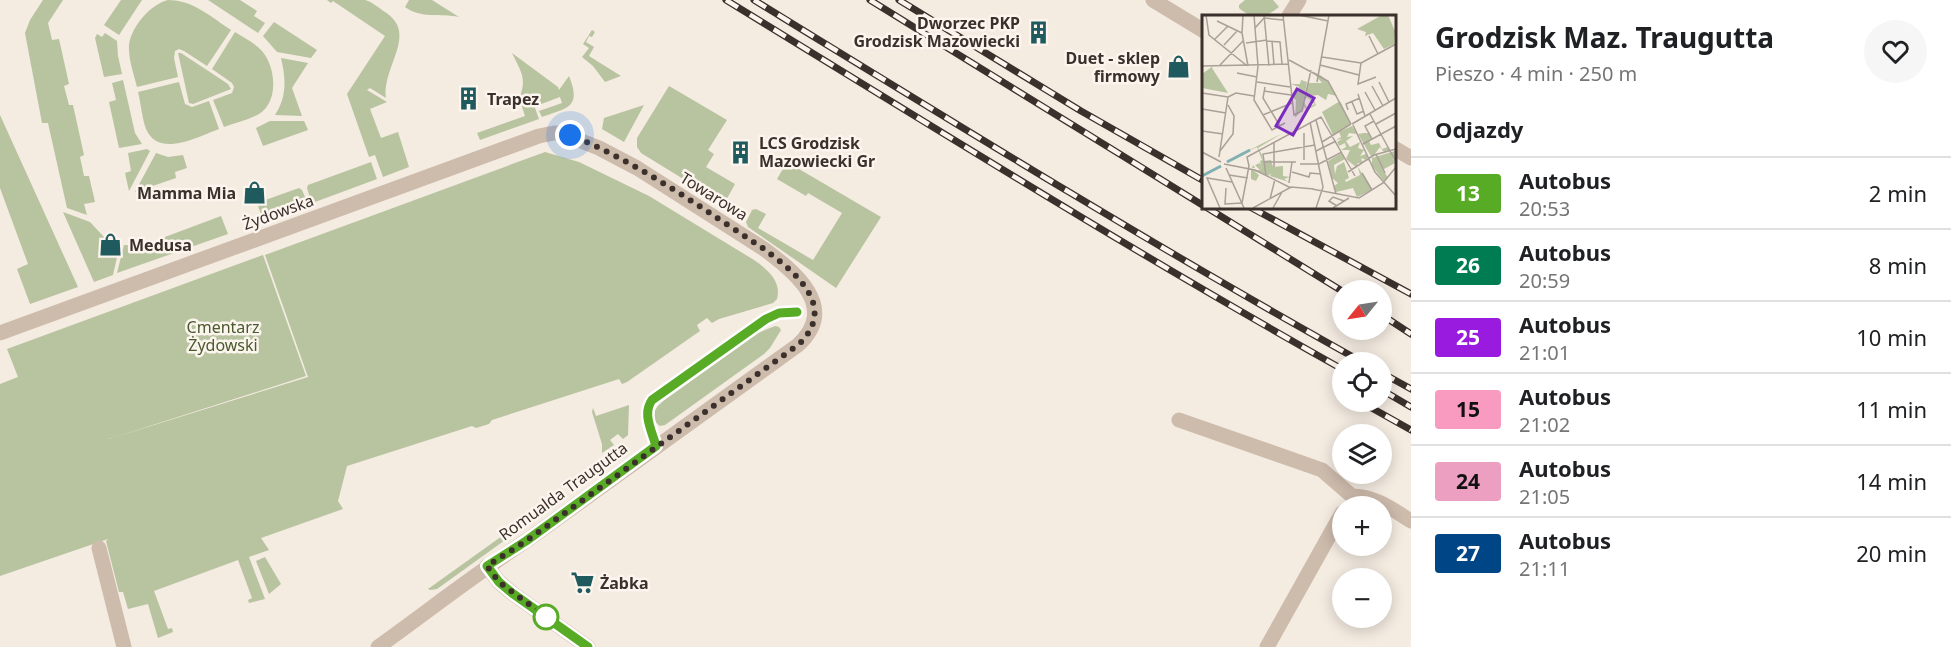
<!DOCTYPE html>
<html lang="pl">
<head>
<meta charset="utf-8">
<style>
	:root { --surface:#fff; --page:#f6f6f6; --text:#202124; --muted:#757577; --line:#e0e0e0 }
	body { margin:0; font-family:"Noto Sans",sans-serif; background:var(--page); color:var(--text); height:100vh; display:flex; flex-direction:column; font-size:22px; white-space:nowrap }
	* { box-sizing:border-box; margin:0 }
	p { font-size:20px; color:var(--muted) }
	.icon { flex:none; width:33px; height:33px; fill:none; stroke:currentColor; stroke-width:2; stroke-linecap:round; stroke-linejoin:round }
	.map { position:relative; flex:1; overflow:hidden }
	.drawer { display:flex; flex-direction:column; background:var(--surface); width:540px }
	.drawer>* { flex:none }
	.badge { padding:0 12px; border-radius:4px; font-size:21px; line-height:39px }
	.needle { width:39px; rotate:240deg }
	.buttons { position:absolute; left:1332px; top:280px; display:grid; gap:12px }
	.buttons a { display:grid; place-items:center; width:60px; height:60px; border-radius:50%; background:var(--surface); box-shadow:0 3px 15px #0003; font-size:30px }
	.you { position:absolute; width:30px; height:30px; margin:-15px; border:4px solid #fff; border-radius:50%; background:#1a73e8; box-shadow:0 0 0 9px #1a73e833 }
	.map>.badge { position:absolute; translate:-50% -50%; box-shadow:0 0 0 3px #fff }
	h2 { padding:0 24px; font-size:22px; line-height:54px }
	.round { display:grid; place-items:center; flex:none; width:63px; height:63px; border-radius:32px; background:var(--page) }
	.overview { display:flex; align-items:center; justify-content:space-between; height:102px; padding:0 24px }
	h1 { font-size:28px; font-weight:700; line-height:45px }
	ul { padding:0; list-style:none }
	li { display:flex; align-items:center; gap:18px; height:72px; padding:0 24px; border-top:2px solid var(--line) }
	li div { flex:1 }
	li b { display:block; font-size:22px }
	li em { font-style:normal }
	li .badge { min-width:66px; font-weight:700; text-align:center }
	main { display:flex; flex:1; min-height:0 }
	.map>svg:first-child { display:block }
	.green { fill:#b8c4a0 }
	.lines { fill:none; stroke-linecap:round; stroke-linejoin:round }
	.minor { stroke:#cdbbac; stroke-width:15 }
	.rail-casing { stroke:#3b302b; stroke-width:7 }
	.rail { stroke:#fbf5ee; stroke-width:4.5; stroke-dasharray:14; stroke-linecap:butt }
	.line-casing { stroke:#fff; stroke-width:14 }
	.line { stroke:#58ab25; stroke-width:9 }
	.walk { stroke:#3b302b; stroke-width:6; stroke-dasharray:0 10.8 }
	.stop-dot { fill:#fff; stroke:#58ab25; stroke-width:3 }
	.labels { text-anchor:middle; stroke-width:5; stroke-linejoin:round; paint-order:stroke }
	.poi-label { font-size:16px; font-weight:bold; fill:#3b302b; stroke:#fbf5ee; text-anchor:start }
	.street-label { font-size:16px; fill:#3b302b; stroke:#fbf5ee }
	.park-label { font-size:16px; fill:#4a5a2e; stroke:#fbf5ee }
	.inset-river { fill:none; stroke:#7fb0b2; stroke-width:3 }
	.inset-road { fill:none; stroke:#aaa098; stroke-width:1.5 }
	.view { fill:#7b2cbf; fill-opacity:0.15; stroke:#7b2cbf; stroke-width:3 }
	.inset-edge { fill:none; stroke:#3b302b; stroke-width:3 }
</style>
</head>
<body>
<main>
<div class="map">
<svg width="1411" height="647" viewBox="0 0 1411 647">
	<rect width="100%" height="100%" fill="#f4ebe1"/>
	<!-- green -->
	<g class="green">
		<polygon points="43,0 63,0 48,23 52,40 59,39 69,84 64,86 69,105 73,105 84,155 80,157 84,176 89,176 95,202 84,204 87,215 67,208 48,123 42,123 25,33 30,20"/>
		<polygon points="121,0 142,0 119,35 104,25"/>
		<path d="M168,0C193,0 211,17 231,30L207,66L184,51L179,49L175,51L174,58L178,77L137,87C134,75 129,61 129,49C128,30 150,4 168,0Z"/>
		<polygon points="208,0 240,0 257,11 254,16 265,23 258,33"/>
		<path d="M327,0C339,0 353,0 365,0C371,1 379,8 385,12C419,34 382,66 386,98L370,88L367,90L387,102L370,109L381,138L398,132L409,167L383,177L375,155L369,157L347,94L385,36L333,1L331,3Z"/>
		<path d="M409,0H432L459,17C440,13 421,19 405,7Z"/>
		<path d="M1245,0H1273L1279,7C1263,19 1255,21 1239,8V5Z"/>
		<polygon points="274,22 317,50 311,58 277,52 263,36"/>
		<polygon points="592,30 595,32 592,37 589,36 586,42 594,47 589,56 621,76 605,82 593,66 582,57 589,48 583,44"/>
		<path d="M235,32C244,38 255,43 262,51C276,67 279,102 259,114C248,120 235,123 224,127L213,100L232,93L234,87L232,83L212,69Z"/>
		<polygon points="105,33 117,41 118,56 122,74 104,77 95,38 97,34 102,37"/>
		<polygon points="178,53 181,53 228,84 231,89 193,104 189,103"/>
		<path d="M512,53L558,87L559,90L569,76C582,108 567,108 542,117L539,111L562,103L560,97L536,106L535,108L539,119L480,140L477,133L525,116L519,98C528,79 520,70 512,53Z"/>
		<path d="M281,58L308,63L292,88L302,116L275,115C287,97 286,79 281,58Z"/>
		<polygon points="123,80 135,133 142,144 119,148 109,102 116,100 112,83"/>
		<path d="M179,82L185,104L192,107L209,101L219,129C199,136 159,159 146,129C142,118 141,104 138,92Z"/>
		<polygon points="669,86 727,120 708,150 714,154 706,167 735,184 724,204 641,153 637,147 637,138"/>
		<polygon points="644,105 624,142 602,129 604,118"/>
		<polygon points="0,115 78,287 30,304 17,269 28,264 0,188"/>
		<polygon points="270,121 304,121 308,130 263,146 256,128"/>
		<polygon points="147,149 150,151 129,191 125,173 131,171 128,153"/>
		<path d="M545,152L579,162L649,196L754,260C767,269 782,281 777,299L773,303L719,319L712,323L707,318L697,325L700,331L627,382L622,384L619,379L492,420L489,424L476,428L472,426L347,466L338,501L343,509L261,538L269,550L249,557L265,599L249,603L248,600L252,598L238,560L154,591L168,629L172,628L173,632L158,638L148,604L128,609L123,592H119L106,541L108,539L0,576V384L18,377L7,349L263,255L306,376L109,439L308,377L265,255Z"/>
		<polygon points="156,153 168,157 183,155 187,168 175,172 176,178 135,192"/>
		<polygon points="371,162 377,179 315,202 311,201 307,188 308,185"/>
		<polygon points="787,162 881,217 836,288 748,227 746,222 752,210 756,209 766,214 758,228 813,260 842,213 808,193 806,196 777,179"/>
		<polygon points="299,188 302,190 307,202 305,205 266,220 262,217 257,203"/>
		<polygon points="63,212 90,222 103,236 120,244 113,275 94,282"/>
		<polygon points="221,216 228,234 117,273 124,245 145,246 149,243"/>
		<path d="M775,326L779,327L781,330L770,348L764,354L665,425L660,426C648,418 655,408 663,401L758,333Z"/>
		<polygon points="629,405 628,435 623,439 618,434 610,440 614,445 602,453 602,444 592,412 593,408 596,416"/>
		<polygon points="509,531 512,535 437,589 430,590 428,589"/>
		<polygon points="265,557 281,584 269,594 256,561"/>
	</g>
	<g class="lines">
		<!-- minor -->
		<g class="minor">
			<polyline points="1153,0 1204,31"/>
			<polyline points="1289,16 1299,0"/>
			<polyline points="1394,148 1411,158"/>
			<path d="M0,333L539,136L554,133H561L599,148L637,168L764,249C795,272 839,307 798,345L526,541C475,574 427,612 378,647"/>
			<path d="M1179,420L1322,470L1352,496C1375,496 1392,509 1411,521"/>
			<polyline points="99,548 124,647"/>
			<polyline points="487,566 499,582 512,593 588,647"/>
			<polyline points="1267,647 1342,513"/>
		</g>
		<defs>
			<g id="rail">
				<path d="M726,0C930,125 1133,252 1342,369"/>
				<path d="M754,0C956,124 1157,248 1364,363"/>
				<polyline points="870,0 1204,206"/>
				<polyline points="899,0 1081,111 1204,181"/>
				<polyline points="1206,207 1342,291"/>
				<polyline points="1250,207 1411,294"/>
				<polyline points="1382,315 1411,334"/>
				<polyline points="1382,373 1411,389"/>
				<polyline points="1382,390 1411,407"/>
				<polyline points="1361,402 1411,430"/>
			</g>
		</defs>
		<!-- rail casing -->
		<use href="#rail" class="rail-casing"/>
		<!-- rail -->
		<use href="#rail" class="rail"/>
	</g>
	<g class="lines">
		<defs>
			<path id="line" d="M588,647L512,593L499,582L487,566L526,541L656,446C652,431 642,414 652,400L766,319L779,313L797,312"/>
		</defs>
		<!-- line casing -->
		<use href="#line" class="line-casing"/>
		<!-- line -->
		<use href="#line" class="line"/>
		<!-- walk -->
		<path class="walk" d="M546,617L499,582L487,566L526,541L798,345C839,307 795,272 764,249C703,209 638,162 570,135"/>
	</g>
	<!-- icons -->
	<defs>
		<symbol id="building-bare" viewBox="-9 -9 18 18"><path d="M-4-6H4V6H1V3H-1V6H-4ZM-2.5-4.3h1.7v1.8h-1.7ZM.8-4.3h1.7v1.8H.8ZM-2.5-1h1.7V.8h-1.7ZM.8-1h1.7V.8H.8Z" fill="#1f5a5e" stroke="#fbf5ee" stroke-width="2.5" paint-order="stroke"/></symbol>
		<symbol id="shop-bare" viewBox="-9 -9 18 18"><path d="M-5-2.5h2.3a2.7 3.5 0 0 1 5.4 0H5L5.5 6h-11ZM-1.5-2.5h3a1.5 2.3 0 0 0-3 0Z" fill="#1f5a5e" stroke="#fbf5ee" stroke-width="2.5" paint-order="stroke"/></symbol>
		<symbol id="supermarket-bare" viewBox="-9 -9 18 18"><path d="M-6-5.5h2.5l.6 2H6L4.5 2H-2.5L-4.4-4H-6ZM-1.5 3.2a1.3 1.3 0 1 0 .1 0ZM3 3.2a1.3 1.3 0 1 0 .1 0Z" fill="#1f5a5e" stroke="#fbf5ee" stroke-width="2.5" paint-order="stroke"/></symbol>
	</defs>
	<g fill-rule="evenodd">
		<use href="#building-bare" x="1022" y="16" width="33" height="33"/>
		<use href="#shop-bare" x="1162" y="50" width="33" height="33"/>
		<use href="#building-bare" x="452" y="82" width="33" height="33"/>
		<use href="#building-bare" x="724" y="136" width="33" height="33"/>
		<use href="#shop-bare" x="238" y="176" width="33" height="33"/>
		<use href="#shop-bare" x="94" y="228" width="33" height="33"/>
		<use href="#supermarket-bare" x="566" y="566" width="33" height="33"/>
	</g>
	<!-- markers -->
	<circle class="stop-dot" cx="546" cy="617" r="12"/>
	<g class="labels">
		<!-- poi labels -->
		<g class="poi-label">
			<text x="1020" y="29" text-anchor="end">Dworzec PKP<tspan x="1020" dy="18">Grodzisk Mazowiecki</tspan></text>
			<text x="1160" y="64" text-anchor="end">Duet - sklep<tspan x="1160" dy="18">firmowy</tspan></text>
			<text x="487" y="105">Trapez</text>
			<text x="759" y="149">LCS Grodzisk<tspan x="759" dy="18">Mazowiecki Gr</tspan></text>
			<text x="236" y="199" text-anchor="end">Mamma Mia</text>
			<text x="129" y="251">Medusa</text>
			<text x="600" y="589">Żabka</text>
		</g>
		<!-- street labels -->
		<g class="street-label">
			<text transform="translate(714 196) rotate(32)" y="6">Towarowa</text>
			<text transform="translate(278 212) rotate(-20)" y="6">Żydowska</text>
			<text transform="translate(563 491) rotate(-36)" y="6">Romualda Traugutta</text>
		</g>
		<!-- park labels -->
		<g class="park-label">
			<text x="223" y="333">Cmentarz<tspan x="223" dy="18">Żydowski</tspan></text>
		</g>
	</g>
	<!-- overview -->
	<g transform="translate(1202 15)">
		<rect width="194" height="194" fill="#f4ebe1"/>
		<path d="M180,0H186L193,16L192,29L182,34L171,18L163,21L164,17L155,14ZM11,51L10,53L26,78L0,73V59ZM110,56L118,60L126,66L135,81L126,79L124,85L116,80L107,81L111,83L114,90L105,95L102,92L101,97L102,87L105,93L113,89L105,82L102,86L106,68H120ZM99,65L105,67L100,95L93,103L94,85L90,82L97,72L89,69H98ZM138,86L149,109L131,120L120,97ZM150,111L155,119L147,118L145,122L151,121L144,126L148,132L158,127L156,133L162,135L158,141L164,139L167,146L159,143L161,148H156L154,152L144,144L148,135H139L144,132L143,128L137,131L135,127L140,124L134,125L139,122L137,117ZM81,118L56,133L60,140L61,146L69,145L71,152L81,151V161L88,162L82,164L87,167L68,161L69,158L66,161L52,156L57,160L54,166L49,164V155H58L53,150L58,148L60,154L58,146L51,150L53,153H50L51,150L60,145L55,132L22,148ZM162,118H167L169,124L174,122L167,126L169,130L177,128L180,134L186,132L188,135L182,137L178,132L170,143L193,136V145L189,139L193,148L182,154L179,151L186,163L182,166L170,151V143L156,119ZM140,138L143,144L132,150L133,159L135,151L142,147L147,163L143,165L144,167L158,160L156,152L170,175L155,182L151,173L134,177L132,171L136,168L130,163L126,146Z" fill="#b8c4a0"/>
		<path class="inset-river" d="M25,147L48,135M0,161L19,151"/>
		<path class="inset-road" d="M4,0L7,20L44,50M52,0L56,51L52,85L70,115L83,108M62,0L67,51M81,0L92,100L100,96L109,55M97,0L126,6M15,6L40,18M53,13L62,3L81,5M40,18L46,51M40,18L41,0M167,21L176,39M13,24L26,11M65,26L78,27L80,49M70,26L72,50M44,28L65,25M22,30L35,16M120,42L159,48M87,45L126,66L149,109M18,50L41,26M118,50L157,60M0,51L87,49M35,58L55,62M174,62L156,69L159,48L194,29M55,67L88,72M115,67L127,0M177,67L187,87M170,71L181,91M63,72L61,83L78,111M62,76L89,80M163,77L173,95M0,78L26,82M156,79L163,101M26,82L34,78L52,81M150,87L155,99L162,96M0,94L24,98M146,95L144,89L158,83M168,99L194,147M61,100L90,88M114,105L134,179M108,107L121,172L114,193M150,109L194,83M174,109L194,98M151,110L173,157L194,181M0,116L21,119M170,124L163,111L172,106M72,127V152M120,127L149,109M161,129L194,111M18,136L31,119L32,101L26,90M114,136L134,126M0,137L19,147M174,139L183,158M17,142L26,82M102,145V118M62,147H94M22,149L53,155L89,173M98,149H117L140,137M24,153L42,193M90,157L107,162L108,158L119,159M146,157L172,140L194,134M160,158L170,175M27,160L46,163M64,161L61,139L113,130M87,168L90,147M24,173L23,189L40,188M110,174L157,183L181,168L194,152M68,184L73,164M40,188L47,151L45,142L119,102L153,161M135,191L127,186L131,182L142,186M18,193L5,163L30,167M51,193L89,172L112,174M71,193L80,177M131,193L147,183"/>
		<path class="view" d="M95,74L112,83L91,120L74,111Z"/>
		<rect width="194" height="194" class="inset-edge"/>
	</g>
</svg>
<div class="buttons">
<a><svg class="needle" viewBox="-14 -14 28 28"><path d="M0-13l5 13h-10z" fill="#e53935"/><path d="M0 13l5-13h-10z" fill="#757577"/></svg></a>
<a><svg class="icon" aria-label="locate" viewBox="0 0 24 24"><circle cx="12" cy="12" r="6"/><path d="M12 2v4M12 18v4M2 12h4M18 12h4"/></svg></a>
<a><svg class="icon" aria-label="layers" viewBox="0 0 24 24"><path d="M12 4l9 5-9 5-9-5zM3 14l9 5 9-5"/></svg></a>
<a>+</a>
<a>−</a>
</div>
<div class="you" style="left:570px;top:135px"></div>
</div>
<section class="drawer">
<div class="overview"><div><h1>Grodzisk Maz. Traugutta</h1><p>Pieszo · 4 min · 250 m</p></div><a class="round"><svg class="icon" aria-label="heart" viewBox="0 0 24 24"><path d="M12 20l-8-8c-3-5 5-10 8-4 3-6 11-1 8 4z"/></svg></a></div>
<h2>Odjazdy</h2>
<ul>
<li><span class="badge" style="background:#58ab25;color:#fff">13</span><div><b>Autobus</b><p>20:53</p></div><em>2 min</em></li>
<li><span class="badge" style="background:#007c52;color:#fff">26</span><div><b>Autobus</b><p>20:59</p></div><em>8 min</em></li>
<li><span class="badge" style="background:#991bdf;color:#fff">25</span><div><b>Autobus</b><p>21:01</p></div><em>10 min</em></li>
<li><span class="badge" style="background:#f99bc0;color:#111">15</span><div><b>Autobus</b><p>21:02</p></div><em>11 min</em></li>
<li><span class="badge" style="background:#ec9fc1;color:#111">24</span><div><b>Autobus</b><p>21:05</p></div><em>14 min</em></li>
<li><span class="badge" style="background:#004586;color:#fff">27</span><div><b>Autobus</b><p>21:11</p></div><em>20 min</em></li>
</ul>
</section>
</main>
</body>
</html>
